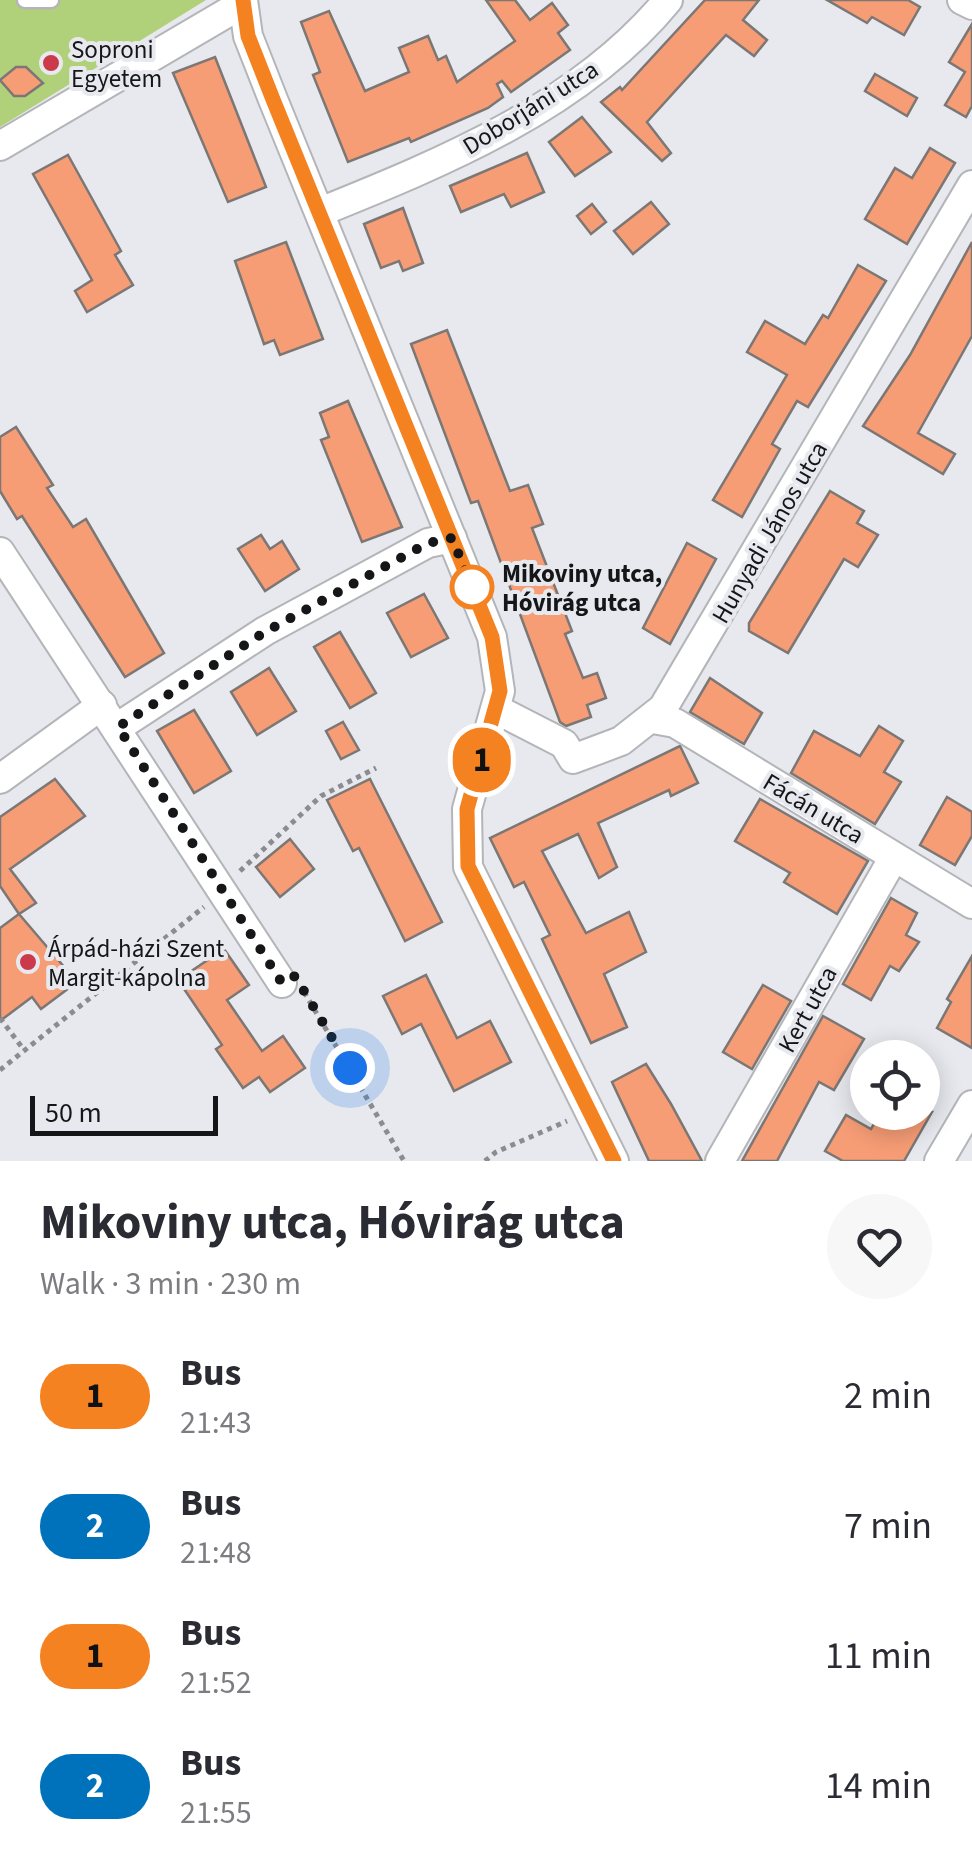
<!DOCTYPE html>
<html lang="en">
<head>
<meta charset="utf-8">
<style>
	:root { --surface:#fff; --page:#f7f7f7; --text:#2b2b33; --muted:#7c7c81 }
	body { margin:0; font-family:"Source Sans 3",sans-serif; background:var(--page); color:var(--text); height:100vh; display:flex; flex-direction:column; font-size:38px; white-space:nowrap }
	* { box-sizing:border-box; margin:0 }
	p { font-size:32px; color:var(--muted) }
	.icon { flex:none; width:55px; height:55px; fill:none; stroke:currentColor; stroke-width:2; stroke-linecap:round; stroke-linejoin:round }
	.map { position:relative; height:1161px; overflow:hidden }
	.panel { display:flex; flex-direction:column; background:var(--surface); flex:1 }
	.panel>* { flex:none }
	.badge { padding:0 20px; border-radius:32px; font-size:35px; line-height:65px }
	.buttons { position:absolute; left:850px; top:1040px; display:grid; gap:20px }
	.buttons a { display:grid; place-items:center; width:90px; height:90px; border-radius:50%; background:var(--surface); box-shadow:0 5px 25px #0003; font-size:50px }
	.scale { position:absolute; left:30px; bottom:25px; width:188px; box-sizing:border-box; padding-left:10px; border:5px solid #151618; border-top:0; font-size:28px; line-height:35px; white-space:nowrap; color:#151618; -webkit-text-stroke:8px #e7e9ee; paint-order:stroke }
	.you { position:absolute; width:50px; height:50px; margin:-25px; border:8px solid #fff; border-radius:50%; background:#1a73e8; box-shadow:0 0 0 15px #1a73e833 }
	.map>.badge { position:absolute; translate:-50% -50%; box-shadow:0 0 0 5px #fff }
	.round { display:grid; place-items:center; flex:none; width:105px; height:105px; border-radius:52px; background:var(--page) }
	.overview { display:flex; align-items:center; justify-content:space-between; height:170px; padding:0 40px }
	h1 { font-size:48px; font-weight:700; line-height:75px }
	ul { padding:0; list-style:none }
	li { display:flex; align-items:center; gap:30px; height:130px; padding:0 40px }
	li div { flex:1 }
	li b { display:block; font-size:38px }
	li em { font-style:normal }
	li .badge { min-width:110px; font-weight:700; text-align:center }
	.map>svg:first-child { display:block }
	.green { fill:#b0d17a }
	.building { fill:#f79d76; stroke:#7c7775; stroke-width:2.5 }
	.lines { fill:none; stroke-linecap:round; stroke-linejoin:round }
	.lane-casing { stroke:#b3b5b9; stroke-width:19 }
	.street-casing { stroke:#b3b5b9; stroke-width:32 }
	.path { stroke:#8a8c8f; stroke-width:5; stroke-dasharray:5 5; stroke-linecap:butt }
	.lane { stroke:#fff; stroke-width:14 }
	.street { stroke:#fff; stroke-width:28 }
	.line-casing { stroke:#fff; stroke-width:22 }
	.line { stroke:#f58220; stroke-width:15 }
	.walk { stroke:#151618; stroke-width:10; stroke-dasharray:0 18 }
	.poi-dot { fill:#ca3a4a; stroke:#e7e9ee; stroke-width:4 }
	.stop-dot { fill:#fff; stroke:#f58220; stroke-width:5 }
	.labels { text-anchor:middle; stroke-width:8; stroke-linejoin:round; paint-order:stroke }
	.poi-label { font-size:25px; fill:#151618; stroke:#e7e9ee; text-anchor:start }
	.street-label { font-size:25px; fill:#151618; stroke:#e7e9ee }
	.stop-label { font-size:25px; font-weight:bold; fill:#151618; stroke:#e7e9ee; text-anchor:start }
</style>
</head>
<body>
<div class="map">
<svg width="972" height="1161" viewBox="0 0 972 1161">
	<rect width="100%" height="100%" fill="#e7e9ee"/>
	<!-- green -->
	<polygon class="green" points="0,0 206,0 0,127"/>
	<!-- building -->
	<g class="building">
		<polygon points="486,0 515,0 530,20 552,3 568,25 558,33 570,50 511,92 502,81 497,84 503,97 488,108 411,142 409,138 348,162 313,75 320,72 301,22 329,11 365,91 409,72 399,48 428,36 438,60 446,56 457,82 515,41"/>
		<polygon points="705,0 759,0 743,20 767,40 754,56 726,35 647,122 671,153 662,161 601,102 620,87 622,90"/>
		<polygon points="827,0 908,0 920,7 904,35 872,17 867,23"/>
		<polygon points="972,24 972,106 966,117 945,105 965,72 949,62"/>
		<polygon points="215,57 266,187 228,202 173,73"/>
		<polygon points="16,67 26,67 43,83 25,96 14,96 0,80"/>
		<polygon points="875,74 917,98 907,116 865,91"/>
		<polygon points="582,117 611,152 575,176 549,142"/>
		<polygon points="930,148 955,163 907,244 865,219 895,168 912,178"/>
		<polygon points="527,153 544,192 511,207 504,194 461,212 450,186"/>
		<polygon points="68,155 121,251 115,255 133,285 87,312 75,291 92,280 33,174"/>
		<polygon points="651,202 669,224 633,254 614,231"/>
		<polygon points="592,204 606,222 591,234 577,216"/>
		<polygon points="403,208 423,263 403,271 399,261 381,268 364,224"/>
		<polygon points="286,242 323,339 280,355 274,340 264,344 235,261"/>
		<polygon points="972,242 972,336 918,433 955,454 943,474 863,426 910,355"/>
		<polygon points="858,265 886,281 808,407 797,401 772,444 780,449 742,517 713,500 787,375 747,352 765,321 805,344 823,315 828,318"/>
		<polygon points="447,330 510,491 528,485 543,524 532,528 572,631 565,634 583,678 597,673 606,698 587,705 591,717 566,726 560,722 478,501 471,503 411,344"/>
		<polygon points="348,401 402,527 362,542 321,440 329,437 320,413"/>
		<polygon points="16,427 53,485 47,488 73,527 86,519 164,653 125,677 22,516 17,519 0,491 0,437"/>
		<polygon points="830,491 864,511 857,523 878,535 858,567 844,559 788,653 749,631 749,623"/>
		<polygon points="261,535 270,549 282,541 299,569 265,591 238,549"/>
		<polygon points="687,543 716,559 670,644 643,628"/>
		<polygon points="424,594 448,638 411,657 387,613"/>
		<polygon points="340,632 376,693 350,708 314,647"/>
		<polygon points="269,668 296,711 257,735 231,692"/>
		<polygon points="710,678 762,713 744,744 690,712"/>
		<polygon points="194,710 231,771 194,793 157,731"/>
		<polygon points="343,722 359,750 341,759 326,731"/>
		<polygon points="879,726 903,741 884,772 901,782 875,824 791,773 814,731 860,756"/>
		<polygon points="680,746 698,783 671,796 669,790 598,823 617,867 599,878 578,834 542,851 586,933 629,912 646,952 604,974 627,1027 591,1043 542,939 550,935 524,882 514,887 490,838"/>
		<polygon points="55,779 85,816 10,869 36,903 19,914 0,886 0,817"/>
		<polygon points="370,779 442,922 405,941 359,848 353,851 327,800"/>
		<polygon points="947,797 972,812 972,836 955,865 920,845"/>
		<polygon points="760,799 868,861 837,914 784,882 790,873 735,841"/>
		<polygon points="290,839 314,869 280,897 256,867"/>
		<polygon points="891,898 917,913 906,935 919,942 899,971 890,966 871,1000 843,984"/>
		<polygon points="19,914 77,982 41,1009 32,997 0,1021 0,928"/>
		<polygon points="224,949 249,985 227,1000 262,1051 283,1036 305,1068 270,1092 259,1077 243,1088 216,1049 222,1045 178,980"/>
		<polygon points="972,956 972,1048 937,1028 951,1002 947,999"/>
		<polygon points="426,975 457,1038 490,1021 511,1062 454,1091 421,1024 402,1034 383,996"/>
		<polygon points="763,985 791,1001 752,1069 723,1052"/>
		<polygon points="823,1016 864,1039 834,1090 819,1082 777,1161 742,1161"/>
		<polygon points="646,1064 671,1104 702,1161 649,1161 612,1082"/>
		<polygon points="881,1112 932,1112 904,1161 843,1161 825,1151 846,1115 871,1129"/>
	</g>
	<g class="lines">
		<defs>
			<polyline id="lane" points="25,0 51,0"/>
			<g id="street">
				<polyline points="243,0 248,36 274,102 492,637 500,691 467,809 468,867 614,1161"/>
				<polyline points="962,0 972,5"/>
				<polyline points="0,146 242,4"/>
				<path d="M320,212C444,162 581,106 668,0"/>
				<polyline points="0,552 282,983"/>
				<polyline points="498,710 564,744 573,759 621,741 663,708 972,185"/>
				<polyline points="653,719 675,723 972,904"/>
				<polyline points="118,727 265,631 428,543 452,538"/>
				<polyline points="0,779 102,705"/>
				<polyline points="720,1161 894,857"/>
				<polyline points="939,1161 972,1105"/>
			</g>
		</defs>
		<!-- lane casing -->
		<use href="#lane" class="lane-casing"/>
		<!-- street casing -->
		<use href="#street" class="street-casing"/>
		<!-- path -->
		<g class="path">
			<polyline points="240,871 321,796 376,768"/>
			<polyline points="304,992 404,1161"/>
			<polyline points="0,1018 24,1050"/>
			<polyline points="0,1070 204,907"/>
			<polyline points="485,1161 496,1152 567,1121"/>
		</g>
		<!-- lane -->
		<use href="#lane" class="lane"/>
		<!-- street -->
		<use href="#street" class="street"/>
	</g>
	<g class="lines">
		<defs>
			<polyline id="line" points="243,0 248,36 274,102 492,637 500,691 467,809 468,866 614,1161"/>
		</defs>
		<!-- line casing -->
		<use href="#line" class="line-casing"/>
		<!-- line -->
		<use href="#line" class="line"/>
		<!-- walk -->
		<polyline class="walk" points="350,1068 295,976 282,983 118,727 265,632 428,543 452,538 472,587"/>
	</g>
	<!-- markers -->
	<g class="poi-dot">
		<circle cx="51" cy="63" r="10"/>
		<circle cx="28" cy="962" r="10"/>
	</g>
	<circle class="stop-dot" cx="472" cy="587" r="20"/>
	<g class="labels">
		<!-- poi labels -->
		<g class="poi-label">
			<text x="71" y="58">Soproni<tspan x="71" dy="29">Egyetem</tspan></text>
			<text x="48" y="957">Árpád-házi Szent<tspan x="48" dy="29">Margit-kápolna</tspan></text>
		</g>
		<!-- street labels -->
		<g class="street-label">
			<text transform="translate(530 107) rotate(-32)" y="9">Doborjáni utca</text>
			<text transform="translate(769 532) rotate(-60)" y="9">Hunyadi János utca</text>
			<text transform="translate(814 808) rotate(31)" y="9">Fácán utca</text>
			<text transform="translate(807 1009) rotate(-61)" y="9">Kert utca</text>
		</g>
		<!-- stop labels -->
		<g class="stop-label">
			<text x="502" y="582">Mikoviny utca,<tspan x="502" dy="29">Hóvirág utca</tspan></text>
		</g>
	</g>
</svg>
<div class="buttons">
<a><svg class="icon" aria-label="locate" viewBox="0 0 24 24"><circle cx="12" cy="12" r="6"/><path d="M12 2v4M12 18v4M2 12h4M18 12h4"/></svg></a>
</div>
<div class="scale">50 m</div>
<div class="you" style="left:350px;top:1068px"></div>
<b class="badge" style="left:482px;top:760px;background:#f58220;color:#111">1</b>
</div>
<section class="panel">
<div class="overview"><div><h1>Mikoviny utca, Hóvirág utca</h1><p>Walk · 3 min · 230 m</p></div><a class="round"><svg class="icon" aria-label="heart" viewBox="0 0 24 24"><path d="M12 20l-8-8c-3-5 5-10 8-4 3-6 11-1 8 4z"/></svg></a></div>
<ul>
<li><span class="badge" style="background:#f58220;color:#111">1</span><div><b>Bus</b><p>21:43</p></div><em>2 min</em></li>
<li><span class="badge" style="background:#0072bc;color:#fff">2</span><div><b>Bus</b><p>21:48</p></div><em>7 min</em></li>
<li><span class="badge" style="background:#f58220;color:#111">1</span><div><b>Bus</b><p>21:52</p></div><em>11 min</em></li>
<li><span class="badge" style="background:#0072bc;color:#fff">2</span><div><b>Bus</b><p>21:55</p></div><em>14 min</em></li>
</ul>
</section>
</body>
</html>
